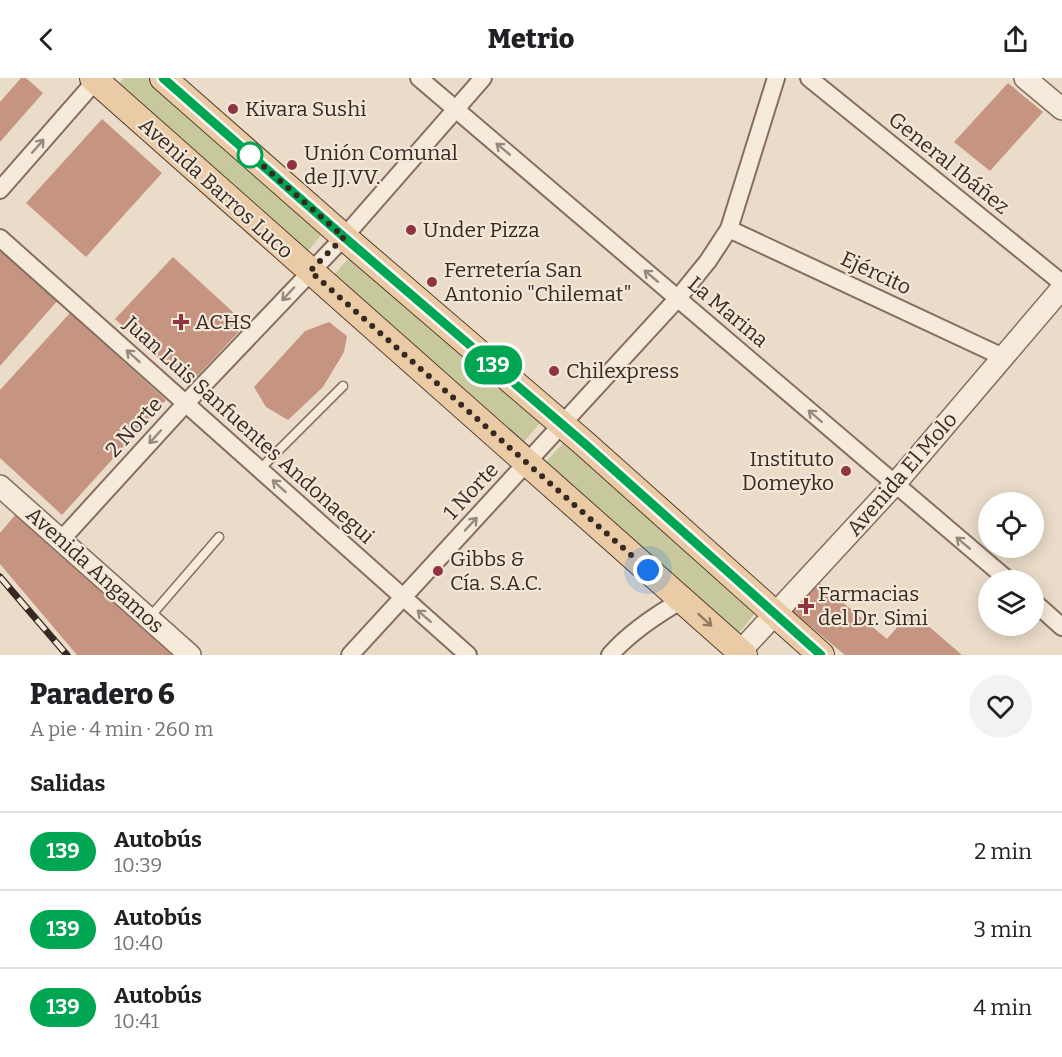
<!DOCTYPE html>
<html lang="es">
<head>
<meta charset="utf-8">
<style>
	:root { --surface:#fff; --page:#f2f2f2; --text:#202124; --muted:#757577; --line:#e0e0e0 }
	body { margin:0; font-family:Bitter,serif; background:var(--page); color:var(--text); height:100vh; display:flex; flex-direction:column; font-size:22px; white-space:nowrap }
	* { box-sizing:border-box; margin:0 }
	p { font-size:20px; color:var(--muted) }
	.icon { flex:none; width:33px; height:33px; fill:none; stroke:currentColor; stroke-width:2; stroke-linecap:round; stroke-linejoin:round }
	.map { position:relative; height:577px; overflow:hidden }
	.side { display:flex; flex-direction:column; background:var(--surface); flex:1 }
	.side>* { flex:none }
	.badge { padding:0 12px; border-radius:20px; font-size:21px; line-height:39px }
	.tools { position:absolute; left:978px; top:414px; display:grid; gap:12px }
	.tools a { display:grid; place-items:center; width:66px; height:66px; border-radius:50%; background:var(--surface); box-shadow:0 3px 15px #0003; font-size:30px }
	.you { position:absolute; width:30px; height:30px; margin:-15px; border:4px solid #fff; border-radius:50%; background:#1a73e8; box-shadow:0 0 0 9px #1a73e833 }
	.map>.badge { position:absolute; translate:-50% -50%; box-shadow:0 0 0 3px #fff }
	h2 { padding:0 30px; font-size:22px; line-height:54px }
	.round { display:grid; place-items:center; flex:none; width:63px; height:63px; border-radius:32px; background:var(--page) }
	.summary { display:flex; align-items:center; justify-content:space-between; height:102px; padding:0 30px }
	h1 { font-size:28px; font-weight:800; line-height:45px }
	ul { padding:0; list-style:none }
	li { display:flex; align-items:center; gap:18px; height:78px; padding:0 30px; border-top:2px solid var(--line) }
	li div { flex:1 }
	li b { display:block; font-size:22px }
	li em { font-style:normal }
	li .badge { min-width:66px; font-weight:700; text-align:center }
	header { display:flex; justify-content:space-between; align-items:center; height:78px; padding:0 30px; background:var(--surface); font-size:27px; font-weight:800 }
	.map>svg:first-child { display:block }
	.green { fill:#c8c89d }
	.building { fill:#c59582 }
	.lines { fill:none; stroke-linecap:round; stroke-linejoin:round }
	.service-casing { stroke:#866e5f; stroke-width:11 }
	.minor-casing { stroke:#866e5f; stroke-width:20 }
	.tertiary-casing { stroke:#866e5f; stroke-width:24 }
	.primary-casing { stroke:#543e33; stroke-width:28 }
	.service { stroke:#f6ebdb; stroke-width:8 }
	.minor { stroke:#f6ebdb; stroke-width:16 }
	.tertiary { stroke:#f6ebdb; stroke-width:21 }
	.primary { stroke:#eacba5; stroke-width:26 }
	.rail-casing { stroke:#372921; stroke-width:7 }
	.rail { stroke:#f3e7d8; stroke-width:4.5; stroke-dasharray:14; stroke-linecap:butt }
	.oneway { stroke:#968a7e }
	.oneway2 { stroke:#907a63 }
	.line-casing { stroke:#fff; stroke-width:14 }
	.line { stroke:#00a651; stroke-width:9 }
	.walk { stroke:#372921; stroke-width:6; stroke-dasharray:0 10.8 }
	.poi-dot { fill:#8f3441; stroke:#f3e7d8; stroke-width:2 }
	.stop-dot { fill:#fff; stroke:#00a651; stroke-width:3 }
	.labels { text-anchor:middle; stroke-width:4.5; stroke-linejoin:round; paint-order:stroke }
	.poi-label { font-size:21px; fill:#372921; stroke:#f3e7d8; text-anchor:start }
	.street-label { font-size:21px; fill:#372921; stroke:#f3e7d8 }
</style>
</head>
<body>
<header><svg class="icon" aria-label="back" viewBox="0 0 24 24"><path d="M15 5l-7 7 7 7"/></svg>Metrio<svg class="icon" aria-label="share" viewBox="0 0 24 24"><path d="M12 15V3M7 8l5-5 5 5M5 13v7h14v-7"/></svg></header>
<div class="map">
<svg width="1062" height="577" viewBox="0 0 1062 577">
	<rect width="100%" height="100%" fill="#ebdcc9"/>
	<!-- green -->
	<g class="green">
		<polygon points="124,0 149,0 325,153 307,174 117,8"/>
		<polygon points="350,179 540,345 522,366 332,199"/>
		<polygon points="566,362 758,532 737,557 544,386"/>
	</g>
	<!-- building -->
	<g class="building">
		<polygon points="21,0 26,0 43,15 0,64 0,24"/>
		<polygon points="1008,5 1043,34 990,93 954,64"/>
		<polygon points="102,41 162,95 86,179 26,125"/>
		<polygon points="0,171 58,222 0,288"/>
		<polygon points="173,179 246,246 188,308 115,241"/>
		<polygon points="70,235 166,322 62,437 0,380 0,312"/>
		<polygon points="329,244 347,258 344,274 323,309 288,342 266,329 254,309 305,253"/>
		<polygon points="16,436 179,577 77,577 0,486 0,455"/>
		<polygon points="818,504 887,561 911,533 962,577 845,577 793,534"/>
	</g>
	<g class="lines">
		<defs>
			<g id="service">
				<polyline points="260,391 343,308"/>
				<polyline points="149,540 219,459"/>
			</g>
			<g id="minor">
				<polyline points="419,0 1008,502"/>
				<polyline points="809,0 1062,205"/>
				<polyline points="0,112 98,0"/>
				<polyline points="729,151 1003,279"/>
				<polyline points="0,160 468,577"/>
				<polyline points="61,462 186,325 344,159 483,0"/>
				<polyline points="1034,524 1062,549"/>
				<polyline points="350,577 678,220 708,183 729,151 776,0"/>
				<path d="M610,577C630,554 656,537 682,522"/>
			</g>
			<g id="tertiary">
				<polyline points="1025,0 1062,31"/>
				<polyline points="0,408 190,577"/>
				<polyline points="737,577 895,406 1062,210"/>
			</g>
			<g id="primary">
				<polyline points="93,0 744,577"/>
				<polyline points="163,0 344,159 585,366 821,577"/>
			</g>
		</defs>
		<!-- service casing -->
		<use href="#service" class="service-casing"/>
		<!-- minor casing -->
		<use href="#minor" class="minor-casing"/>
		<!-- tertiary casing -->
		<use href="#tertiary" class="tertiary-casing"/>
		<!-- primary casing -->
		<use href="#primary" class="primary-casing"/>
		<!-- service -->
		<use href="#service" class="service"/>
		<!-- minor -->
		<use href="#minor" class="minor"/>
		<!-- tertiary -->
		<use href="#tertiary" class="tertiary"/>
		<!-- primary -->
		<use href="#primary" class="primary"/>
		<defs>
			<polyline id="rail" points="0,499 67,577"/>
		</defs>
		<!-- rail casing -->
		<use href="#rail" class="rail-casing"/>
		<!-- rail -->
		<use href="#rail" class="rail"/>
	</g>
	<!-- one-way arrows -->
	<defs><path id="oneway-shaft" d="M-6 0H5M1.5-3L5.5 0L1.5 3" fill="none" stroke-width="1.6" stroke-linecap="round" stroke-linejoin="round" transform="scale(1.5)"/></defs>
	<g class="oneway">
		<use href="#oneway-shaft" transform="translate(38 68) rotate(-49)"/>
		<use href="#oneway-shaft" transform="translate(503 71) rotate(-140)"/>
		<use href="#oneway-shaft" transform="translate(651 198) rotate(-140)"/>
		<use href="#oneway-shaft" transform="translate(288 216) rotate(133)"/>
		<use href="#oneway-shaft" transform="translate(133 278) rotate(-138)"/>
		<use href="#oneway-shaft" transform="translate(815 338) rotate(-139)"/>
		<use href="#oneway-shaft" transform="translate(155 359) rotate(132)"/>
		<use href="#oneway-shaft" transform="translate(279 408) rotate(-138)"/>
		<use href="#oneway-shaft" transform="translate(471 446) rotate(-47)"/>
		<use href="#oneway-shaft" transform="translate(963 465) rotate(-140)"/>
		<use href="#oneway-shaft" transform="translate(424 538) rotate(-139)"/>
	</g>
	<use class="oneway2" href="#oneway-shaft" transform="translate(705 542) rotate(42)"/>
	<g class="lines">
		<defs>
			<polyline id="line" points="163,0 344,159 585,366 821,577"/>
		</defs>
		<!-- line casing -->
		<use href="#line" class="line-casing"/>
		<!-- line -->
		<use href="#line" class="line"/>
		<!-- walk -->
		<polyline class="walk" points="250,77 245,72 344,159 310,193 648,492"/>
	</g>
	<!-- markers -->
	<g class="poi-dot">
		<circle cx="233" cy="31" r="6"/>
		<circle cx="292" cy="87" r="6"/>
		<circle cx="411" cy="152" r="6"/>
		<circle cx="432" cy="204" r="6"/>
		<path d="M178 235h6v6h6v6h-6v6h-6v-6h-6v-6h6z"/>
		<circle cx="554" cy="293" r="6"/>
		<circle cx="846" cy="393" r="6"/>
		<circle cx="438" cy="493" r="6"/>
		<path d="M803 519h6v6h6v6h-6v6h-6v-6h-6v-6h6z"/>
	</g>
	<circle class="stop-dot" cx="250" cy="77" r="12"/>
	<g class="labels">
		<!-- poi labels -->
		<g class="poi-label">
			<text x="245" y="38">Kivara Sushi</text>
			<text x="304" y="82">Unión Comunal<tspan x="304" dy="24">de JJ.VV.</tspan></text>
			<text x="423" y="159">Under Pizza</text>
			<text x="444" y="199">Ferretería San<tspan x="444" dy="24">Antonio "Chilemat"</tspan></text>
			<text x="195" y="251">ACHS</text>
			<text x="566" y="300">Chilexpress</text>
			<text x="834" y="388" text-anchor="end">Instituto<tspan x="834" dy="24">Domeyko</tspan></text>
			<text x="450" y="488">Gibbs &amp;<tspan x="450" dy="24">Cía. S.A.C.</tspan></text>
			<text x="818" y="523">Farmacias<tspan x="818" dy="24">del Dr. Simi</tspan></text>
		</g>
		<!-- street labels -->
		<g class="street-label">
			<text transform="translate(949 85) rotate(39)" y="7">General Ibáñez</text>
			<text transform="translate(216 110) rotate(42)" y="7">Avenida Barros Luco</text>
			<text transform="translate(876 195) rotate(25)" y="7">Ejército</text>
			<text transform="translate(728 234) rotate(40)" y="7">La Marina</text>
			<text transform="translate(134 349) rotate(-48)" y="7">2 Norte</text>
			<text transform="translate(249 352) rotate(42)" y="7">Juan Luis Sanfuentes Andonaegui</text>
			<text transform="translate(902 396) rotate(-49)" y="7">Avenida El Molo</text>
			<text transform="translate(471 413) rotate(-47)" y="7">1 Norte</text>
			<text transform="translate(95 492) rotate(42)" y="7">Avenida Angamos</text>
		</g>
	</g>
</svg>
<div class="tools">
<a><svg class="icon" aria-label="locate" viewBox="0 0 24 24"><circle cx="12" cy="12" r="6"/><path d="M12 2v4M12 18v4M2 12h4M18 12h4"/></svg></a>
<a><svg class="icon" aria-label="layers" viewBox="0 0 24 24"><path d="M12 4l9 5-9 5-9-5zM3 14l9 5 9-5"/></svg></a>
</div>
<div class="you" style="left:648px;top:492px"></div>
<b class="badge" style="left:493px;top:287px;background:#00a651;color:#fff">139</b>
</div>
<section class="side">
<div class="summary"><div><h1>Paradero 6</h1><p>A pie · 4 min · 260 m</p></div><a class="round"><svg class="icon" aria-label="heart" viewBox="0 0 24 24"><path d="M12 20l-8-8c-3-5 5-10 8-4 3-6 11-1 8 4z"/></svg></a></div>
<h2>Salidas</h2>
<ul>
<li><span class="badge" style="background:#00a651;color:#fff">139</span><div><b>Autobús</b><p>10:39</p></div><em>2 min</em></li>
<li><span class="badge" style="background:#00a651;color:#fff">139</span><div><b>Autobús</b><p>10:40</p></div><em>3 min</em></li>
<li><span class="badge" style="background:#00a651;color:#fff">139</span><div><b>Autobús</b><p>10:41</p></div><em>4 min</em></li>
</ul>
</section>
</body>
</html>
